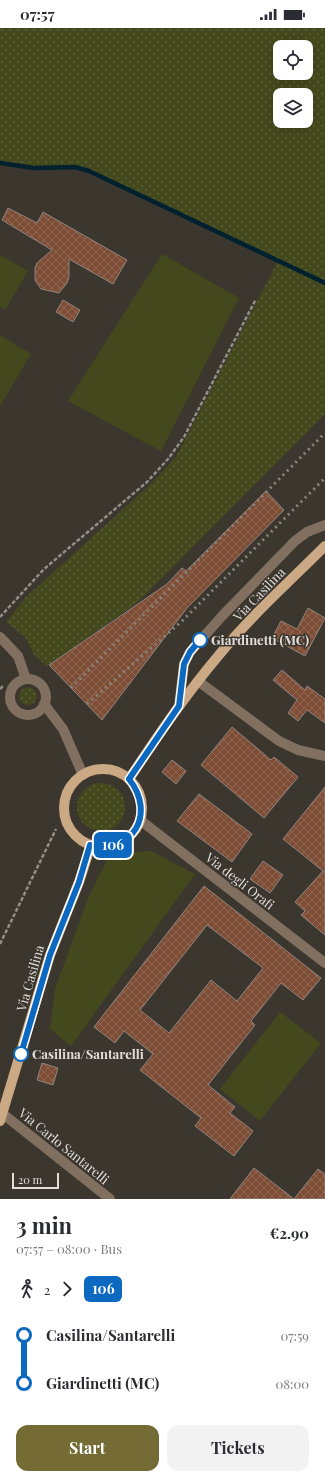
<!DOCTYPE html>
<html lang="en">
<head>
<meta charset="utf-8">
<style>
	:root { --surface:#fff; --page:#f2f2f3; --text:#2b2b33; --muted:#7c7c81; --accent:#746b35 }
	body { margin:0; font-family:"Playfair Display",serif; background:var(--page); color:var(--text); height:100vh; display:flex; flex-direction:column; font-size:15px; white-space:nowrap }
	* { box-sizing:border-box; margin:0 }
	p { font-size:13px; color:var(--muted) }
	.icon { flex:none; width:22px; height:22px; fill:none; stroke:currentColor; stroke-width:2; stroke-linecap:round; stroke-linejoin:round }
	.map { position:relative; height:1171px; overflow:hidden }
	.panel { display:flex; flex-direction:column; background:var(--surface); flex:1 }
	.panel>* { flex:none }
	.badge { padding:0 8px; border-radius:6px; font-size:14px; line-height:26px }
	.fabs { position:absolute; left:273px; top:12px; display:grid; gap:8px }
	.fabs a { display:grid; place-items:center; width:40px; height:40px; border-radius:8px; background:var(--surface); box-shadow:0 2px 10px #0003; font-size:20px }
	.scale { position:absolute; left:12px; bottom:10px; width:47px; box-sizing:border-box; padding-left:4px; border:2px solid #e1deda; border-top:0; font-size:11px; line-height:14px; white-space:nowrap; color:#e1deda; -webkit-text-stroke:3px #3b362e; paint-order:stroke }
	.map>.badge { position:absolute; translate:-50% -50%; box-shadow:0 0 0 2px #fff }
	.legs { display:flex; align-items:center; gap:6px; height:44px; padding:0 16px; font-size:13px }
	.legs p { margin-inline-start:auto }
	.summary { display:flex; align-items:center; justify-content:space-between; height:68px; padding:0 16px }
	h1 { font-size:22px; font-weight:700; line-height:30px }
	.action { display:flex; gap:8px; margin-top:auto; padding:8px 16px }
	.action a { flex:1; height:46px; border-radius:12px; background:var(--accent); color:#fff; font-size:16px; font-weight:700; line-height:46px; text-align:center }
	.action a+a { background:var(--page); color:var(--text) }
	ul { padding:0 16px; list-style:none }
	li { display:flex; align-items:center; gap:14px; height:48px; font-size:15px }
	li i { display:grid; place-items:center; width:6px; height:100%; margin:0 5px; background:currentColor }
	li i::after { content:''; width:10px; height:10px; margin:-5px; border:3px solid; border-radius:50%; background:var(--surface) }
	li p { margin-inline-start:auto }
	li:first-child i { background:linear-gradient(#0000 50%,currentColor 0) }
	li:last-child i { background:linear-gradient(currentColor 50%,#0000 0) }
	.status { display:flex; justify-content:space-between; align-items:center; height:28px; padding:0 20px; background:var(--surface); direction:ltr }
	.status svg { height:11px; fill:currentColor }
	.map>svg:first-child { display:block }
	.grass { fill:url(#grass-dots); fill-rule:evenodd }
	.green { fill:#44491d }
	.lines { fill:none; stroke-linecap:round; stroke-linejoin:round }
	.stream { stroke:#01212f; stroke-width:4.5 }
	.building { fill:url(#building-cross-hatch); stroke:#8f8580; fill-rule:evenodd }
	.path { stroke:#928e88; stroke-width:2.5; stroke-dasharray:4 2; stroke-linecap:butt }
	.minor { stroke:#81705f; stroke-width:10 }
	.major { stroke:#cba984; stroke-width:10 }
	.rail { stroke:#89857f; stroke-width:3; stroke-dasharray:2 4; stroke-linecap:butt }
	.line-1-casing { stroke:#fff; stroke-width:9 }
	.line-1 { stroke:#0c69bf; stroke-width:6 }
	.stop-1-dot { fill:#fff; stroke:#0c69bf; stroke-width:2 }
	.labels { text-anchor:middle; stroke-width:3; stroke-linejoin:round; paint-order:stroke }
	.street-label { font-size:13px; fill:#e1deda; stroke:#3b362e }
	.stop-label { font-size:13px; font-weight:bold; fill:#e1deda; stroke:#3b362e; text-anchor:start }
</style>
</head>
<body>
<div class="status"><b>07:57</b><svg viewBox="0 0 49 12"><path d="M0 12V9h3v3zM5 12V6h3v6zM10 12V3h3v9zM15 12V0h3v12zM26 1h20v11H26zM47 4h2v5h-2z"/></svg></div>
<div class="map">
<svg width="325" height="1171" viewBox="0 0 325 1171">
	<defs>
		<pattern id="grass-dots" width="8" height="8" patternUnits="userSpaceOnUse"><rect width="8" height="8" fill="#44491d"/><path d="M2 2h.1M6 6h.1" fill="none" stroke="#5f633d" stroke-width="1.8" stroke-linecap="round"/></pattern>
		<pattern id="building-cross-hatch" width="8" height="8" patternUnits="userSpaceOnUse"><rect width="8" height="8" fill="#7e4d35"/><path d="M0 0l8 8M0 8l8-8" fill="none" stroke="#906652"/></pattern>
	</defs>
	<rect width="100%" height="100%" fill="#3b362e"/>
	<!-- grass -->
	<g class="grass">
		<path d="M0,0H325V386L138,574L47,638L34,627L25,609L6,594L26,569L151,456L176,429L278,233L82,141L48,140L0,133ZM280,19H306V45H280ZM280,67H306V93H280Z"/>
		<circle cx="28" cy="668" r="9"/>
		<circle cx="101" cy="779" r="24"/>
	</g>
	<!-- green -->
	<g class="green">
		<polygon points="162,226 239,270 161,423 68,373"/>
		<polygon points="0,227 28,243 5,282 0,279"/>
		<polygon points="0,307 31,326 0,378"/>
		<polygon points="151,823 195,846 71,1018 50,1001 55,961 88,870 110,826"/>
		<polygon points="280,984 321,1015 260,1093 220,1061"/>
	</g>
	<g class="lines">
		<!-- stream -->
		<polyline class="stream" points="0,135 34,140 75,139 89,143 325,255"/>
	</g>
	<!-- building -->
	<g class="building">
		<polygon points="8,180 37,195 43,184 127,232 113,256 69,231 69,249 67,255 59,265 41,261 35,252 35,240 37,235 52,222 2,192"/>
		<polygon points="63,272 80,282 73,294 56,284"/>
		<polygon points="266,463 284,482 187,580 102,692 49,637 167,556 182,540 186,543"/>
		<polygon points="308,580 325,590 305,628 272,610 281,593 297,601"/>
		<polygon points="282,642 305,662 307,658 325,671 325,695 307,682 298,693 288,685 297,672 273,652"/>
		<polygon points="232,699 271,732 274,729 298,749 264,790 201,737"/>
		<polygon points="172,732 186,743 176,756 162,744"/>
		<polygon points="325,759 325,907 301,887 305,883 295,874 323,843 283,811"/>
		<polygon points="199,766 252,806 232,834 177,793"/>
		<polygon points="263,833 283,847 270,865 250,851"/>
		<path d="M204,858L321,950L303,972L281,955L251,993L255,997L208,1057L235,1079L230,1085L253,1103L234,1128L195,1098L201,1090L140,1042L153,1026L124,1003L115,1015L94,999ZM207,897L263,940L237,973L211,952L169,1005L140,982Z"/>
		<polygon points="42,1035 58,1040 53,1057 37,1052"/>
		<polygon points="254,1140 294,1171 318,1141 325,1146 325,1171 230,1171"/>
	</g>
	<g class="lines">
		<!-- path -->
		<g class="path">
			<polyline points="0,589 44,541 147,454 168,431 184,409 256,271"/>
			<polyline points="0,661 3,658"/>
			<polyline points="0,916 56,801"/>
		</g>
		<!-- minor -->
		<g class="minor">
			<polyline points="0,609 18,628 26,651"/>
			<circle cx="28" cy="669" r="18"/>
			<polyline points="198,653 279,713 298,722 325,728"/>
			<polyline points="44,676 63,701 83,747"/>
			<polyline points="179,678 184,636 190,624 223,587 295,513 307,504 325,497"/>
			<polyline points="140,792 325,935"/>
			<polyline points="3,1086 110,1171"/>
		</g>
		<!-- major -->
		<g class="major">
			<circle cx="103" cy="780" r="39"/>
			<path d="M129,751C157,709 186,666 219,627C251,588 289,554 325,518"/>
			<polyline points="0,1093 50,927 79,854 91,817"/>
		</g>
		<!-- rail -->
		<g class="rail">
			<polyline points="71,660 325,405"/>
			<polyline points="87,676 181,594 325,450"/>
		</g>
	</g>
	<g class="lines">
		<defs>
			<path id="line-1" d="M21,1026L50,927L79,854L90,817C134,826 156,785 129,751L179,678L184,636L190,624L200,612"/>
		</defs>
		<!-- line-1 casing -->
		<use href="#line-1" class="line-1-casing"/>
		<!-- line-1 -->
		<use href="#line-1" class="line-1"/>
	</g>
	<!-- markers -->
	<g class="stop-1-dot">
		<circle cx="200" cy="612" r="7"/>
		<circle cx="21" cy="1026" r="7"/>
	</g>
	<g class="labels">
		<!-- street labels -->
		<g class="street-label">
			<text transform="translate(259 566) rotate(-46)" y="5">Via Casilina</text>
			<text transform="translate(240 853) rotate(38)" y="5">Via degli Orafi</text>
			<text transform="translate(30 950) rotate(-74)" y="5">Via Casilina</text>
			<text transform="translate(64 1118) rotate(39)" y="5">Via Carlo Santarelli</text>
		</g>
		<!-- stop labels -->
		<g class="stop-label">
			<text x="211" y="617">Giardinetti (MC)</text>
			<text x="32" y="1031">Casilina/Santarelli</text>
		</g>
	</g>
</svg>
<div class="fabs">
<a><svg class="icon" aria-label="locate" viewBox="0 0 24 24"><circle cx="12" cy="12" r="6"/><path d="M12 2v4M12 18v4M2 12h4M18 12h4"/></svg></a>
<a><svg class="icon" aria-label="layers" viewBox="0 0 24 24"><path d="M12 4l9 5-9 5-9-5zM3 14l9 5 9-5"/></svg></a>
</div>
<div class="scale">20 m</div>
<b class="badge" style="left:113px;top:817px;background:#0c69bf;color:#fff">106</b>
</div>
<section class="panel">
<div class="summary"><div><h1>3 min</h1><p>07:57 – 08:00 · Bus</p></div><b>€2.90</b></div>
<div class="legs"><svg class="icon" aria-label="walk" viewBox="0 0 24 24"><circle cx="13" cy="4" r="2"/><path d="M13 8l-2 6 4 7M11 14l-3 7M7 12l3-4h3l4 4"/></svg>2<svg class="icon" aria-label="forward" viewBox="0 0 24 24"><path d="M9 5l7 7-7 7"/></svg><b class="badge" style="background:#0c69bf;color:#fff">106</b></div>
<ul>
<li><i style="color:#0c69bf"></i><b>Casilina/Santarelli</b><p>07:59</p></li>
<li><i style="color:#0c69bf"></i><b>Giardinetti (MC)</b><p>08:00</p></li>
</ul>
<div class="action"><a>Start</a><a>Tickets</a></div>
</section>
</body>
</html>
